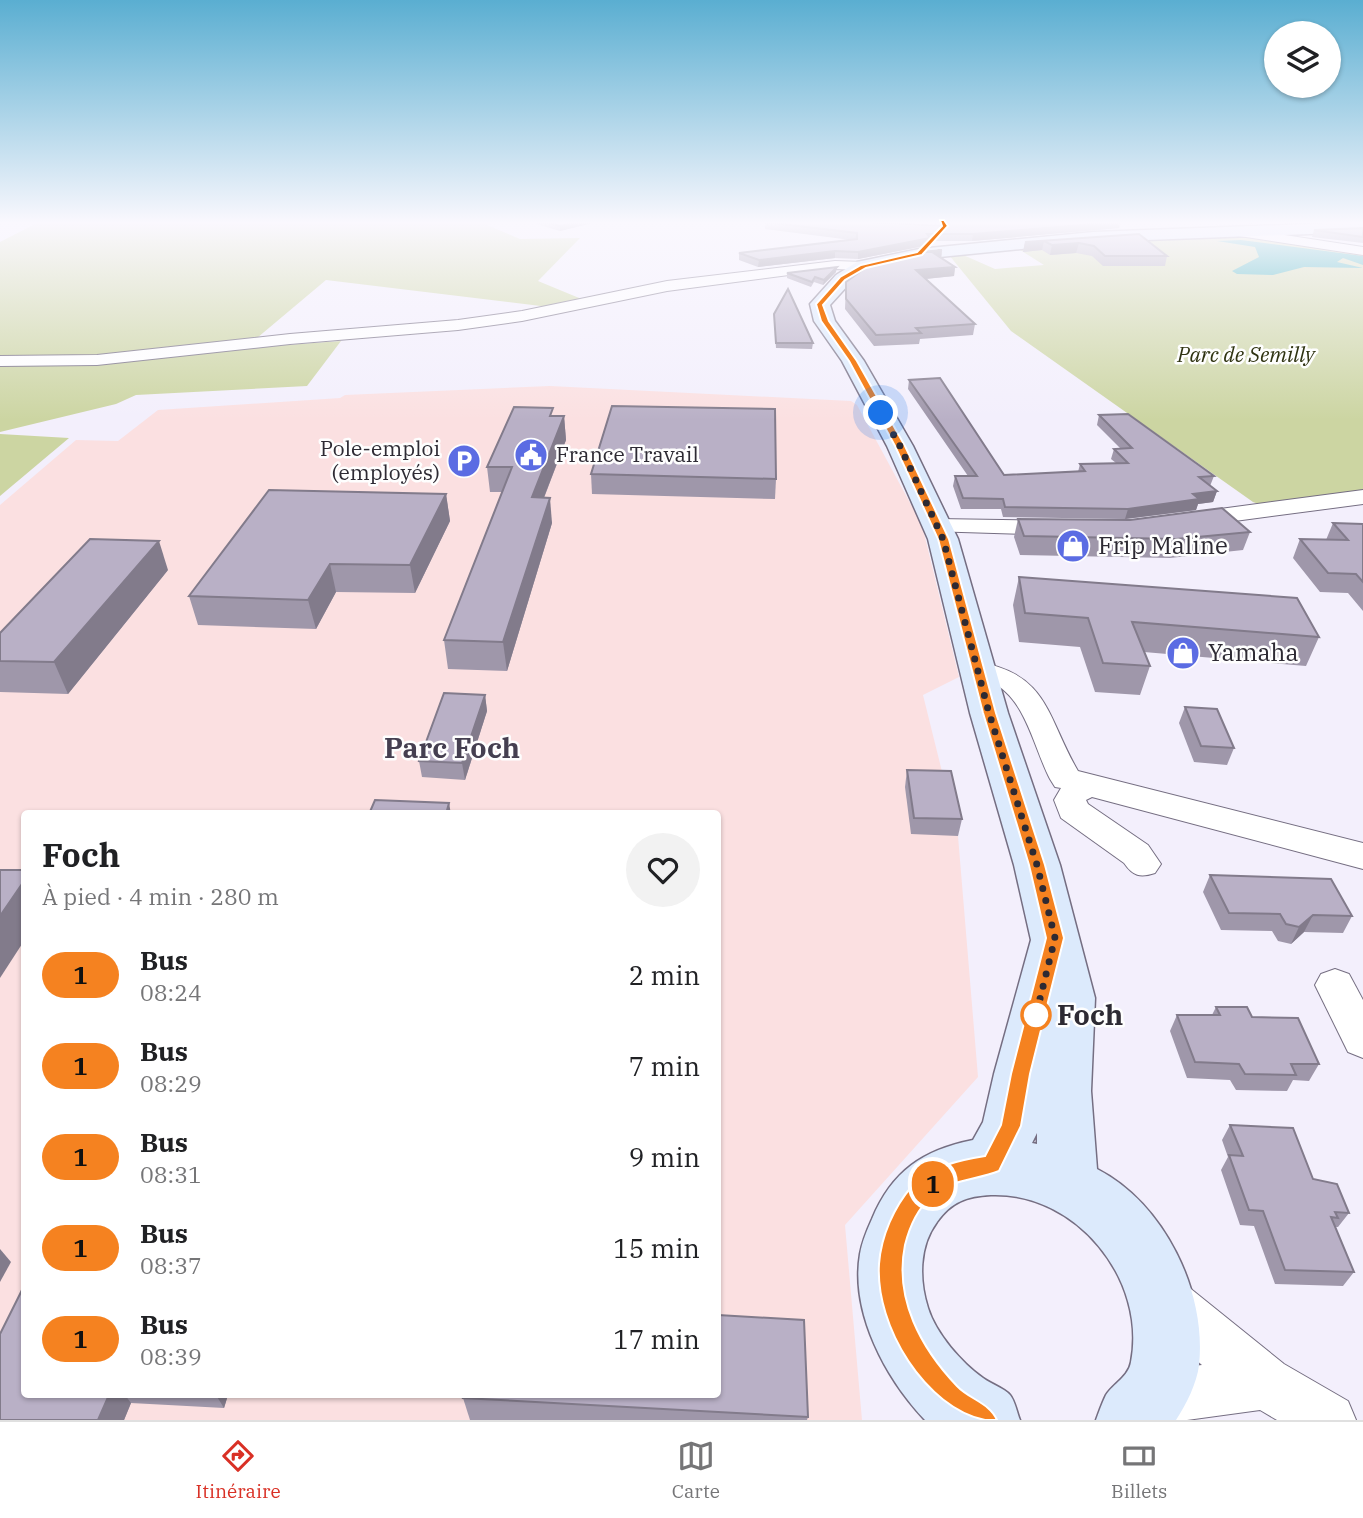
<!DOCTYPE html>
<html lang="fr">
<head>
<meta charset="utf-8">
<style>
	:root { --surface:#fff; --page:#f2f2f2; --text:#202124; --muted:#757577; --line:#e0e0e0; --accent:#d93025 }
	body { margin:0; font-family:"IBM Plex Serif",serif; background:var(--page); color:var(--text); height:100vh; display:flex; flex-direction:column; font-size:26px; white-space:nowrap }
	* { box-sizing:border-box; margin:0 }
	p { font-size:23px; color:var(--muted) }
	.icon { flex:none; width:38px; height:38px; fill:none; stroke:currentColor; stroke-width:2; stroke-linecap:round; stroke-linejoin:round }
	.map { position:relative; flex:1; overflow:hidden }
	.details { position:absolute; left:21px; top:810px; width:700px; height:588px; display:flex; flex-direction:column; background:var(--surface); border-radius:7px; box-shadow:0 2px 5px #0004 }
	.details>* { flex:none }
	.badge { padding:0 14px; border-radius:23px; font-size:24px; line-height:46px }
	.buttons { position:absolute; left:1264px; top:21px; display:grid; gap:14px }
	.buttons a { display:grid; place-items:center; width:77px; height:77px; border-radius:50%; background:var(--surface); box-shadow:0 2px 5px #0004; font-size:35px }
	.you { position:absolute; width:35px; height:35px; margin:-18px; border:5px solid #fff; border-radius:50%; background:#1a73e8; box-shadow:0 0 0 10px #1a73e833 }
	.map>.badge { position:absolute; translate:-50% -50%; box-shadow:0 0 0 4px #fff }
	.round { display:grid; place-items:center; flex:none; width:74px; height:74px; border-radius:37px; background:var(--page) }
	.headline { display:flex; align-items:center; justify-content:space-between; height:119px; padding:0 21px }
	h1 { font-size:33px; font-weight:800; line-height:52px }
	ul { padding:0; list-style:none }
	li { display:flex; align-items:center; gap:21px; height:91px; padding:0 21px }
	li div { flex:1 }
	li b { display:block; font-size:26px }
	li em { font-style:normal }
	li .badge { min-width:77px; font-weight:700; text-align:center }
	.dock { display:flex; justify-content:space-around; align-items:center; height:98px; border-top:2px solid var(--line); background:var(--surface); font-size:19px; color:var(--muted) }
	.dock a { display:grid; justify-items:center; gap:4px }
	.dock .selected { color:var(--accent) }
	.map>svg:first-child { display:block }
	.commercial { fill:#fbe0e1; fill-rule:evenodd }
	.green { fill:#ccd5a2 }
	.water { fill:#25a6af }
	.lines { fill:none; stroke-linecap:round; stroke-linejoin:round }
	.minor-casing { stroke:#756e82; stroke-width:2 }
	.secondary-casing { stroke:#756e82; stroke-width:3 }
	.minor { fill:#fff; fill-rule:evenodd }
	.secondary { fill:#dceafc; fill-rule:evenodd }
	.wall { fill:#9f97aa }
	.shaded-wall { fill:#827b8b }
	.building { fill:#b9b0c6; stroke:#827b8b; stroke-width:2 }
	.line { fill:#f58220; stroke:#fff; stroke-width:2 }
	.walk { stroke:#2d2a33; stroke-width:7; stroke-dasharray:0 12.6 }
	.stop-dot { fill:#fff; stroke:#f58220; stroke-width:3.5 }
	.labels { text-anchor:middle; stroke-width:5; stroke-linejoin:round; paint-order:stroke }
	.far-park-label { font-size:21px; font-style:italic; fill:#2f3311; stroke:#fefefe }
	.far-poi-label { font-size:21px; fill:#2d2a33; stroke:#fefefe; text-anchor:end }
	.poi-label { font-size:24px; fill:#2d2a33; stroke:#fefefe; text-anchor:start }
	.quarter-label { font-size:28px; font-weight:bold; fill:#453f50; stroke:#fefefe }
	.near-stop-label { font-size:28px; font-weight:bold; fill:#2d2a33; stroke:#fefefe; text-anchor:start }
</style>
</head>
<body>
<div class="map">
<svg width="1363" height="1420" viewBox="0 0 1363 1420">
	<rect width="100%" height="100%" fill="#f3effc"/>
	<!-- commercial -->
	<path class="commercial" d="M550,386L851,401L857,405L922,525L959,677L923,695L958,836L978,1077L845,1225L862,1420H0V505L76,440L118,441L158,410L340,398L345,395ZM24,814H718V1395H24Z"/>
	<!-- green -->
	<g class="green">
		<polygon points="39,222 495,222 487,225 520,239 580,238 538,281 584,300 549,307 326,280 245,348 341,341 307,386 136,395 116,404 0,432 0,242"/>
		<polygon points="1238,236 1363,253 1363,495 1267,507 1253,502 1011,331 949,255 961,254 995,269 1044,265 1017,248 1099,241"/>
		<polygon points="0,434 69,438 0,496"/>
	</g>
	<!-- water -->
	<polygon class="water" points="1241,240 1363,256 1363,265 1343,258 1337,262 1363,268 1304,267 1273,275 1237,274 1232,271 1259,257 1255,247 1217,241"/>
	<g class="lines">
		<defs>
			<g id="minor">
				<polygon points="936,222 948,222 950,227 943,231 938,230"/>
				<polygon points="1238,228 1363,247 1363,255 1233,235 1231,232"/>
				<polygon points="835,261 864,262 871,266 864,270 835,269 667,291 522,321 458,330 290,344 97,365 0,366 0,356 97,355 290,334 458,320 522,311 667,281"/>
				<polygon points="1363,490 1363,504 1190,527 1182,525 1178,520 1182,515 1190,513"/>
				<polygon points="937,519 1057,521 1065,523 1069,528 1065,533 1057,535 929,531 925,526 929,521"/>
				<path d="M978,662C1049,674 1047,718 1078,771L1363,843V869L1092,797L1086,800L1088,804L1148,845L1161,864L1155,873C1140,878 1133,876 1124,863L1061,818L1054,800L1061,788L1055,787L1050,779C1034,749 1025,695 990,682C983,679 975,679 968,677L964,671L968,665Z"/>
				<polygon points="1335,969 1349,974 1363,1000 1363,1058 1348,1052 1315,985 1321,974"/>
				<polygon points="1168,1278 1186,1285 1284,1364 1348,1401 1356,1420 1277,1420 1260,1410 1187,1420 1139,1420 1132,1417 1124,1398 1132,1379 1151,1371 1202,1365 1150,1321 1143,1303 1150,1285"/>
			</g>
			<path id="secondary" d="M1363,222V232L1093,242L919,259L870,270L850,283L830,305L835,321L864,361L913,446L958,539L1008,713L1060,865L1095,998L1091,1091L1097,1169C1164,1203 1207,1292 1199,1365C1197,1383 1186,1405 1176,1420H1096C1099,1412 1102,1403 1106,1395C1113,1384 1129,1376 1131,1362C1147,1279 1076,1192 991,1195C967,1196 951,1202 937,1222C919,1246 919,1280 928,1308C936,1334 962,1363 983,1378C991,1384 1004,1388 1010,1395C1015,1401 1017,1413 1020,1420H925C886,1379 850,1313 860,1254C862,1242 867,1230 872,1219C892,1171 923,1150 973,1140L983,1122L994,1074L1031,940L1014,865L970,713L928,539L887,446L842,361L814,321L810,304L836,275L857,262L919,249L1093,232ZM1037,1133V1144L1032,1143Z"/>
		</defs>
		<!-- minor casing -->
		<use href="#minor" class="minor-casing"/>
		<!-- secondary casing -->
		<use href="#secondary" class="secondary-casing"/>
		<!-- minor -->
		<use href="#minor" class="minor"/>
		<!-- secondary -->
		<use href="#secondary" class="secondary"/>
	</g>
	<!-- wall -->
	<g class="wall">
		<polygon points="530,222 596,222 560,231"/>
		<polygon points="765,222 944,226 948,223 944,222 1120,222 1119,228 972,241 930,241 929,245 858,259 835,258 758,267 739,260 739,253 851,240 765,229"/>
		<polygon points="1244,222 1305,222 1249,224"/>
		<polygon points="1363,228 1363,243 1312,237 1314,230"/>
		<polygon points="1139,234 1167,256 1165,266 1103,266 1092,256 1076,253 1050,255 1042,250 1023,252 1025,242"/>
		<polygon points="942,250 941,258 955,267 954,276 926,279 975,324 973,335 920,339 919,344 874,346 845,309 846,282"/>
		<polygon points="836,272 823,285 814,282 811,287 787,278 787,273"/>
		<polygon points="774,314 813,343 812,349 776,348"/>
		<polygon points="909,380 1004,475 1078,472 1080,464 1116,463 1111,459 1114,449 1120,448 1097,425 1099,415 1214,476 1210,486 1217,491 1213,502 1198,504 1196,510 1125,519 1003,517 1001,509 961,509 953,486 955,476 968,476 908,389"/>
		<polygon points="553,416 564,416 566,440 544,498 552,523 507,671 448,669 444,640 502,492 490,492 487,467"/>
		<polygon points="591,474 776,479 775,499 592,494"/>
		<polygon points="446,494 450,521 415,593 336,592 316,629 198,625 189,596"/>
		<polygon points="1018,519 1250,532 1243,550 1170,558 1020,555 1014,537"/>
		<polygon points="1333,523 1363,524 1363,611 1348,593 1320,592 1293,558 1300,539 1326,540"/>
		<polygon points="168,570 68,694 0,692 0,661"/>
		<polygon points="1019,577 1319,637 1306,666 1144,652 1150,666 1140,695 1095,692 1080,647 1019,642 1013,605"/>
		<polygon points="485,695 487,711 465,780 422,777 419,761"/>
		<polygon points="1185,707 1234,748 1227,765 1194,762 1179,723"/>
		<polygon points="907,770 962,819 958,836 911,834 905,787"/>
		<polygon points="1210,875 1352,916 1343,933 1304,932 1291,944 1278,941 1272,931 1221,930 1203,892"/>
		<polygon points="1216,1007 1252,1017 1319,1064 1309,1081 1293,1080 1287,1091 1236,1090 1230,1080 1187,1078 1170,1031 1177,1015 1212,1015"/>
		<polygon points="1230,1125 1313,1179 1349,1213 1338,1227 1335,1227 1354,1272 1343,1286 1275,1284 1254,1226 1240,1225 1221,1170 1228,1157 1222,1140"/>
		<polygon points="24,1395 228,1395 224,1408 131,1403 124,1420 0,1420"/>
		<polygon points="463,1398 808,1417 807,1420 470,1420"/>
	</g>
	<!-- shaded-wall -->
	<g class="shaded-wall">
		<polygon points="577,222 596,222 560,231 560,226"/>
		<polygon points="1120,222 1119,228 972,241 973,234"/>
		<polygon points="930,238 929,245 858,259 858,252"/>
		<polygon points="1044,241 1042,250 1023,252 1025,242"/>
		<polygon points="1079,243 1076,253 1050,255 1052,245"/>
		<polygon points="942,250 941,260 932,252"/>
		<polygon points="835,251 835,258 758,267 759,260"/>
		<polygon points="837,267 836,272 823,285 824,280"/>
		<polygon points="955,267 954,276 914,280 916,270"/>
		<polygon points="564,416 566,440 534,523 532,497"/>
		<polygon points="1217,491 1213,502 1198,504 1196,510 1125,519 1128,509 1193,494"/>
		<polygon points="446,494 450,521 415,593 410,565"/>
		<polygon points="550,498 552,523 507,671 503,642"/>
		<polygon points="159,541 168,570 68,694 54,662"/>
		<polygon points="330,564 336,592 316,629 308,600"/>
		<polygon points="485,695 487,711 465,780 462,763"/>
		<polygon points="449,803 451,814 446,814"/>
		<polygon points="24,881 24,941 0,978 0,916"/>
		<polygon points="1313,915 1304,932 1291,944 1299,927"/>
		<polygon points="0,1249 11,1262 0,1282"/>
		<polygon points="109,1395 125,1395 131,1403 124,1420 98,1420"/>
		<polygon points="216,1395 228,1395 224,1408"/>
	</g>
	<!-- building -->
	<g class="building">
		<polygon points="545,222 577,222 560,226"/>
		<polygon points="765,222 869,222 944,226 950,222 1117,222 973,234 927,234 930,238 858,252 835,251 759,260 739,253 857,239 857,233"/>
		<polygon points="1363,228 1363,237 1314,230"/>
		<polygon points="1139,234 1167,256 1105,256 1094,246 1079,243 1052,245 1044,241 1025,242"/>
		<polygon points="942,250 932,252 955,267 916,270 975,324 916,328 921,333 876,335 846,299 846,282 872,263 921,252"/>
		<polygon points="837,267 824,280 815,277 812,282 787,273"/>
		<polygon points="788,289 813,343 776,343 774,314"/>
		<polygon points="940,378 1004,475 1085,471 1080,464 1128,463 1114,449 1132,448 1099,415 1128,414 1214,476 1199,477 1217,491 1193,494 1199,499 1128,509 1005,507 1003,499 963,498 955,476 977,476 909,380"/>
		<polygon points="612,406 775,409 776,479 591,474"/>
		<polygon points="514,407 553,408 550,416 564,416 532,497 550,498 503,642 444,640 512,467 487,467"/>
		<polygon points="269,490 446,494 410,565 330,564 308,600 189,596"/>
		<polygon points="1222,508 1250,532 1176,539 1024,536 1018,519 1130,520"/>
		<polygon points="1333,523 1363,524 1363,582 1356,574 1328,573 1300,539 1348,540"/>
		<polygon points="90,539 159,541 54,662 0,661 0,633"/>
		<polygon points="1019,577 1297,598 1319,637 1132,622 1150,666 1103,663 1088,618 1025,613"/>
		<polygon points="444,693 485,695 462,763 419,761"/>
		<polygon points="1185,707 1217,709 1234,748 1201,746"/>
		<polygon points="907,770 951,771 962,819 914,818"/>
		<polygon points="375,800 449,803 446,814 369,814"/>
		<polygon points="0,870 24,870 24,881 0,916"/>
		<polygon points="1210,875 1331,879 1352,916 1313,915 1299,927 1286,924 1280,914 1229,913"/>
		<polygon points="1216,1007 1247,1007 1252,1017 1298,1018 1319,1064 1291,1064 1296,1075 1245,1074 1239,1064 1195,1062 1177,1015 1220,1015"/>
		<polygon points="1230,1125 1293,1128 1313,1179 1337,1184 1349,1213 1335,1212 1338,1218 1331,1217 1354,1272 1285,1270 1263,1211 1249,1210 1229,1155 1243,1156"/>
		<polygon points="24,1286 24,1395 109,1395 98,1420 0,1420 0,1334"/>
		<polygon points="718,1315 804,1320 808,1417 463,1398 464,1395 718,1395"/>
	</g>
	<!-- sky -->
	<linearGradient id="sky" x2="0" y2="1"><stop stop-color="#5aaed1"/><stop offset="0.53" stop-color="#faf8fe"/><stop offset="1" stop-color="#faf8fe" stop-opacity="0"/></linearGradient>
	<rect width="1363" height="420" fill="url(#sky)"/>
	<!-- line -->
	<path class="line" d="M940,220H944L948,226L922,255L866,268L845,280L823,305L829,321L857,361L905,446L949,539L996,713L1045,865L1064,938L1030,1074L1021,1126L999,1171C974,1181 952,1178 930,1198C917,1210 909,1229 905,1245C894,1299 921,1348 957,1386C969,1399 990,1403 997,1420H985C926,1408 875,1327 879,1264C881,1236 894,1207 912,1186C931,1166 960,1160 985,1156L1001,1125L1011,1074L1046,938L1029,865L983,713L938,539L895,446L849,361L821,321L816,304L840,277L861,265L917,252L942,226Z"/>
	<g class="lines">
		<!-- walk -->
		<polyline class="walk" points="881,413 900,446 943,539 989,713 1037,865 1055,938 1036,1015"/>
	</g>
	<!-- icons -->
	<defs>
		<symbol id="civic-disc" viewBox="-11 -11 22 22"><circle r="9.5" fill="#5b6ce3" stroke="#fefefe"/><path d="M-.6-6.5H3V-4.5H.6V-3L4-1V1h2V6H-6V1h2V-1L-.6-3ZM-1.2 2.5V6h2.4V2.5Z" fill="#fff"/></symbol>
		<symbol id="parking-disc" viewBox="-11 -11 22 22"><circle r="9.5" fill="#5b6ce3" stroke="#fefefe"/><path d="M-3.5-5.5H1a3.5 3.5 0 0 1 0 7H-1V5.5H-3.5ZM-1-3.4V-.6H.8a1.4 1.4 0 0 0 0-2.8Z" fill="#fff"/></symbol>
		<symbol id="shop-disc" viewBox="-11 -11 22 22"><circle r="9.5" fill="#5b6ce3" stroke="#fefefe"/><path d="M-5-2.5h2.3a2.7 3.5 0 0 1 5.4 0H5L5.5 6h-11ZM-1.5-2.5h3a1.5 2.3 0 0 0-3 0Z" fill="#fff"/></symbol>
	</defs>
	<g fill-rule="evenodd">
		<use href="#civic-disc" x="512" y="436" width="38" height="38"/>
		<use href="#parking-disc" x="445" y="442" width="38" height="38"/>
		<use href="#shop-disc" x="1054" y="527" width="38" height="38"/>
		<use href="#shop-disc" x="1164" y="634" width="38" height="38"/>
	</g>
	<!-- markers -->
	<circle class="stop-dot" cx="1036" cy="1015" r="14"/>
	<g class="labels">
		<!-- far-park labels -->
		<g class="far-park-label">
			<text x="1246" y="362">Parc de Semilly</text>
		</g>
		<!-- far-poi labels -->
		<g class="far-poi-label">
			<text x="440" y="456">Pole-emploi<tspan x="440" dy="24">(employés)</tspan></text>
			<text x="556" y="462" text-anchor="start">France Travail</text>
		</g>
		<!-- poi labels -->
		<g class="poi-label">
			<text x="1098" y="554">Frip Maline</text>
			<text x="1208" y="661">Yamaha</text>
		</g>
		<!-- quarter labels -->
		<g class="quarter-label">
			<text x="452" y="758">Parc Foch</text>
		</g>
		<!-- near-stop labels -->
		<g class="near-stop-label">
			<text x="1057" y="1025">Foch</text>
		</g>
	</g>
</svg>
<div class="buttons">
<a><svg class="icon" aria-label="layers" viewBox="0 0 24 24"><path d="M12 4l9 5-9 5-9-5zM3 14l9 5 9-5"/></svg></a>
</div>
<div class="you" style="left:881px;top:413px"></div>
<b class="badge" style="left:933px;top:1184px;background:#f58220;color:#111">1</b>
<section class="details">
<div class="headline"><div><h1>Foch</h1><p>À pied · 4 min · 280 m</p></div><a class="round"><svg class="icon" aria-label="heart" viewBox="0 0 24 24"><path d="M12 20l-8-8c-3-5 5-10 8-4 3-6 11-1 8 4z"/></svg></a></div>
<ul>
<li><span class="badge" style="background:#f58220;color:#111">1</span><div><b>Bus</b><p>08:24</p></div><em>2 min</em></li>
<li><span class="badge" style="background:#f58220;color:#111">1</span><div><b>Bus</b><p>08:29</p></div><em>7 min</em></li>
<li><span class="badge" style="background:#f58220;color:#111">1</span><div><b>Bus</b><p>08:31</p></div><em>9 min</em></li>
<li><span class="badge" style="background:#f58220;color:#111">1</span><div><b>Bus</b><p>08:37</p></div><em>15 min</em></li>
<li><span class="badge" style="background:#f58220;color:#111">1</span><div><b>Bus</b><p>08:39</p></div><em>17 min</em></li>
</ul>
</section>
</div>
<nav class="dock">
<a class="selected"><svg class="icon" aria-label="directions" viewBox="0 0 24 24"><path d="M12 3l9 9-9 9-9-9zM9 14v-3h6M13 9l2 2-2 2"/></svg>Itinéraire</a>
<a><svg class="icon" aria-label="map" viewBox="0 0 24 24"><path d="M3 6l6-2 6 2 6-2v14l-6 2-6-2-6 2zM9 4v14M15 6v14"/></svg>Carte</a>
<a><svg class="icon" aria-label="tickets" viewBox="0 0 24 24"><path d="M3 7h18v10H3zM15 7v10"/></svg>Billets</a>
</nav>
</body>
</html>
